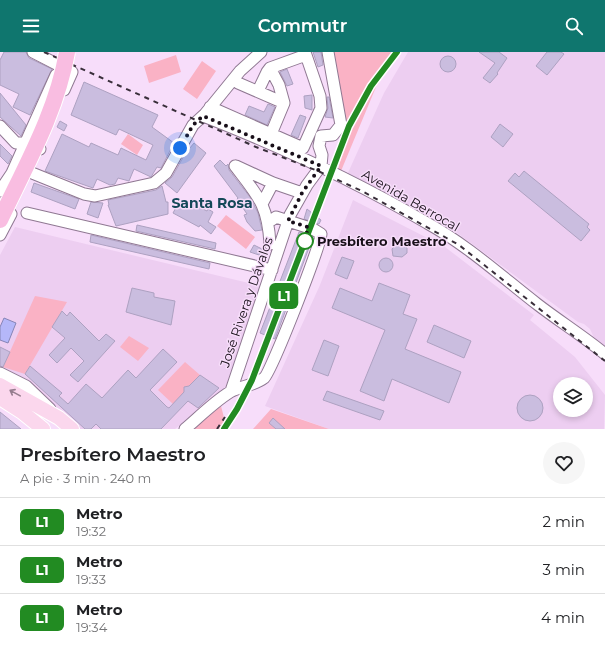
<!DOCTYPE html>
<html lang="es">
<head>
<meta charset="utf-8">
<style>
	body { margin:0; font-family:Montserrat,sans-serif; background:#f6f6f6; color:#202124; height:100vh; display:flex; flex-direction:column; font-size:15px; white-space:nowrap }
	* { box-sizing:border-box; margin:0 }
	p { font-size:13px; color:#757577 }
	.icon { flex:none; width:22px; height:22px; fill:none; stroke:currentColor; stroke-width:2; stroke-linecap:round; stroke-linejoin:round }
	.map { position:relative; height:377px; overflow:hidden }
	.drawer { display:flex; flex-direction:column; background:#fff; flex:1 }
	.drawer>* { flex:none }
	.badge { padding:0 8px; border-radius:6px; font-size:14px; line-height:26px }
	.fabs { position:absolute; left:553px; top:325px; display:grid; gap:8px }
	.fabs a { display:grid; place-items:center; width:40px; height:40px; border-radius:50%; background:#fff; box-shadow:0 2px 6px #0003; font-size:20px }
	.you { position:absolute; width:20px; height:20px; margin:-10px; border:3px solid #fff; border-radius:50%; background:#1a73e8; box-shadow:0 0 0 6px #1a73e833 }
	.map>.badge { position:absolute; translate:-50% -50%; box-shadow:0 0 0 2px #fff }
	.round { display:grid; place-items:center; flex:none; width:42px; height:42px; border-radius:21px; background:#f6f6f6 }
	.head { display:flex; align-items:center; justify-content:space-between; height:68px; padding:0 20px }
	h1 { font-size:19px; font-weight:600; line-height:30px }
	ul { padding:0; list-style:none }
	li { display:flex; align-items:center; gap:12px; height:48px; padding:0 20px; border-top:1px solid #e0e0e0 }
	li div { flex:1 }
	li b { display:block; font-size:15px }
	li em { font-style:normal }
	li .badge { min-width:44px; font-weight:700; text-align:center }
	header { display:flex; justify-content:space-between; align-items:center; height:52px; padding:0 20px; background:#0f766e; color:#fff; font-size:18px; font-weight:600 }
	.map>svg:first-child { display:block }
	.built { fill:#edcef1; fill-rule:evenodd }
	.green { fill:#fab2c5 }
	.water { fill:#b5b7f9; stroke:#8685b6 }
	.building { fill:#cabddf; stroke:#ada1c1 }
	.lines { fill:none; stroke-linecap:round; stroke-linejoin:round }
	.minor-casing { stroke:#8f7892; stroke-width:13 }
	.major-casing { stroke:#fff; stroke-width:16 }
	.minor { stroke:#fff; stroke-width:11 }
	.major { stroke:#fbd7ed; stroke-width:14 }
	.rail { stroke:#392e3a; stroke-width:2; stroke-dasharray:5 5; stroke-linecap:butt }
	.highway-bridge-casing { stroke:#fff; stroke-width:18; stroke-linecap:butt }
	.highway-bridge { stroke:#f9bde1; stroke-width:16 }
	.oneway { stroke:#957d8e }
	.line-casing { stroke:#fff; stroke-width:9 }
	.line { stroke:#228b22; stroke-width:6 }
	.walk { stroke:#180f19; stroke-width:4; stroke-dasharray:0 7.2 }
	.stop-dot { fill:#fff; stroke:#228b22; stroke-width:2 }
	.labels { text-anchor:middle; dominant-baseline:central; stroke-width:3; stroke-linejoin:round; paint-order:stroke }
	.street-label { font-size:13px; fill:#180f19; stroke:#f7ddfa }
	.stop-label { font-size:13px; font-weight:bold; fill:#180f19; stroke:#f7ddfa; text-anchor:start }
	.neighbourhood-label { font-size:14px; font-weight:bold; fill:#144858; stroke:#f7ddfa }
</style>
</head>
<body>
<header><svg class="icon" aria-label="menu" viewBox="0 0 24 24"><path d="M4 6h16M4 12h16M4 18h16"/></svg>Commutr<svg class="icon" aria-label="search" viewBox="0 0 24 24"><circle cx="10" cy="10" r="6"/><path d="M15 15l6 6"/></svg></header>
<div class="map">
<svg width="605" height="377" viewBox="0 0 605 377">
	<rect width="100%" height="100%" fill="#f7ddfa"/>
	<path class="built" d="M408 0H605V296L595 288 590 277 584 272 578 270 441 169 347 123 384 41Z
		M353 148 445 195 534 263 530 268 575 305 605 343 604 377H329L265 354 320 233ZM560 332H586V358H560Z
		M15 175 265 235 226 336 175 377H80L27 331 0 316V203Z"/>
	<path class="green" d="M332 0H400L376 35 341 119 338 118 346 84Z
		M176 3 181 20 149 31 144 14Z
		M202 9 216 19 197 47 183 37Z
		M128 82 143 93 137 103 121 92Z
		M226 163 255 185 246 197 217 174Z
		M35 244 67 250 25 322 3 315Z
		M129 284 149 296 138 309 120 295Z
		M185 310 200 323 173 352 158 338Z
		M221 354 227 377H192Z
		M271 357 329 377H253Z"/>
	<path class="water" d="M4 266 16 271 8 291 0 288V275Z"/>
	<path class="building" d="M4 0H26L29 6 52 17 30 63 13 55 19 42 0 33V8Z
		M313 0H321L323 13 318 15Z
		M479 0H499L507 6 497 21 498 22 490 31 483 26 495 11Z
		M547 0H561L564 2 547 23 536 14Z
		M440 12a8 8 0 1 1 16 0a8 8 0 1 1-16 0Z
		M287 17 293 32 287 34 280 20Z
		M84 30 158 63 152 75 174 91 161 116 157 115 151 125 134 117 129 129 118 126 115 132 110 133 97 127 93 136 45 119 62 82 89 95 91 91 118 103 121 96 146 108 153 93 119 77 116 83 71 63Z
		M0 41 26 73 21 84 0 65Z
		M312 43V58L305 56 304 44Z
		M327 45H329L333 66 325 65 328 56Z
		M268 52 275 55 267 73 245 63 249 54 264 60Z
		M300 63 306 65 298 86 291 83Z
		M60 69 67 73 64 79 57 75Z
		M500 72 513 82 503 95 491 85Z
		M194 91 206 101 177 141 165 131 172 125 185 102Z
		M0 92 12 104 8 112 0 104Z
		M220 108 226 114 228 112 229 118 250 145 258 161 262 178 255 179 247 170 244 163 247 162 237 147 238 146 214 114Z
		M524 119 589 172 587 175 590 178 581 189 508 129 515 121 519 125Z
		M34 131 79 147 75 157 31 140Z
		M162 134 166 150H168V162L116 174 108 153H109L108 148 156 138Z
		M91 150 103 151 98 166 87 162Z
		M179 150H188L207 159 208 157 213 160 208 170 216 175 211 182 200 173 199 175 173 161Z
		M307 157 321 168 319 172 304 167Z
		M137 173 216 191 215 197 136 179Z
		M299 180 313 185 275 287 260 281Z
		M91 183 210 211 209 217 90 190Z
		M397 191H402L407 196V201L402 205 393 204 392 197Z
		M254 193 262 197 259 203 250 200Z
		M342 205 354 209 347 227 335 222Z
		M379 213a7 7 0 1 1 14 0a7 7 0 1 1-14 0Z
		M379 231 410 243 403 262 417 267 405 297 461 320 449 351 392 327 384 349 360 339 385 278 332 256 340 236 372 249Z
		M132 236 154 241V245L175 249 171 273 126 260Z
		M62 259 67 264 70 260 99 289 106 282 115 289 78 330 70 323 84 309 71 296 57 311 49 303 65 286 52 275Z
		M434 273 471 289 464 306 427 290Z
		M324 288 339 294 328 324 312 318Z
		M0 295 10 300 3 315 0 314Z
		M163 297 177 310 150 338 167 355 169 356 184 340V335L189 334 200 323 219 336 198 356 188 349 161 377H101L96 372 91 377H85L25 322 30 314 62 341 59 344 68 352 86 332 102 346 128 318 136 326Z
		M327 339 384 359 380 368 323 348Z
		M517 356a13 13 0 1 1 26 0a13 13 0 1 1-26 0Z
		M0 360 21 377H0Z
		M273 366 285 377H276L269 371Z"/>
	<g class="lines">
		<defs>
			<path id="minor" d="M33 0 72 20 64 38
				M270 16 279 33 284 51 271 82
				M238 31 284 51
				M210 55 303 96 321 56 320 44 306 3 270 16 267 20 258 39
				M203 64C280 94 355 129 427 171 467 193 501 224 537 252 559 269 583 284 605 302
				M0 74 16 91H32L40 97
				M235 114C258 144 268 153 270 192
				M236 114 273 131 302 141
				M32 121 84 142 95 144 154 131 166 121 193 73 205 62 240 19 261 0
				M0 139 12 121 56 23
				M262 152 273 131
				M27 161 272 218
				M0 183 11 162
				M0 321 26 334 50 357
				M231 339 290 163 307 133 321 114 322 103 319 94 321 84 333 83 341 73 328 0
				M185 377C199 365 214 350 230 340 240 334 254 334 264 326 271 321 322 190 321 182L313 177 276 165 269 170"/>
			<path id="major" d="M0 333 59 366 72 377
				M0 346 22 360 43 377"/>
		</defs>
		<use href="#minor" class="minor-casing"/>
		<use href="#major" class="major-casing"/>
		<use href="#minor" class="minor"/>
		<use href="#major" class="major"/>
		<path class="rail" d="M44 0 256 95 318 119 362 139 459 193 605 309
			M217 377 225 365
			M224 377 237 357 252 328 349 74 371 34 397 0"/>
		<defs>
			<path id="highway-bridge" d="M0 168C25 115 57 59 67 0"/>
		</defs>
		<use href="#highway-bridge" class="highway-bridge-casing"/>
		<use href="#highway-bridge" class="highway-bridge"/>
	</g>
	<defs><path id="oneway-shaft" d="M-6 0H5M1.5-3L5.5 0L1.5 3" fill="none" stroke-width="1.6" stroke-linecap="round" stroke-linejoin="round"/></defs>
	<use class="oneway" href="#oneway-shaft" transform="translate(15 341) rotate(-151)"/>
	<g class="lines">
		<defs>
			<path id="line" d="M224 377 237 357 252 328 349 74 371 34 397 0"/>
		</defs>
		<use href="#line" class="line-casing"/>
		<use href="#line" class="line"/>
		<path class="walk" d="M180 96 193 73 203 64 321 114 302 141 288 169 308 175 305 189"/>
	</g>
	<circle class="stop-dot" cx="305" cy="189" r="8"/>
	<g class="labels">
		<g class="street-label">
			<text transform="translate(411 148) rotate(30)">Avenida Berrocal</text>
			<text transform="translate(246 250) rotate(-71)">José Rivera y Dávalos</text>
		</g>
		<g class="stop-label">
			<text x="317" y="189">Presbítero Maestro</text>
		</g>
		<g class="neighbourhood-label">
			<text x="212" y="151">Santa Rosa</text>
		</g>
	</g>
</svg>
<div class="fabs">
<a><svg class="icon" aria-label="layers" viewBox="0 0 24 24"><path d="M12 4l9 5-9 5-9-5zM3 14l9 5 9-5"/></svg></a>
</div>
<div class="you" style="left:180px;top:96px"></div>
<b class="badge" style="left:284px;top:244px;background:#228b22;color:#fff">L1</b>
</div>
<section class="drawer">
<div class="head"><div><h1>Presbítero Maestro</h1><p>A pie · 3 min · 240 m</p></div><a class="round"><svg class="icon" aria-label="heart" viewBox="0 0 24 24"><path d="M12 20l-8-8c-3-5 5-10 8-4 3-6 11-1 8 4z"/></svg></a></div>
<ul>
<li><span class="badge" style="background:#228b22;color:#fff">L1</span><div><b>Metro</b><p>19:32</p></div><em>2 min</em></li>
<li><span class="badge" style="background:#228b22;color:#fff">L1</span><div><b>Metro</b><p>19:33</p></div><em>3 min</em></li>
<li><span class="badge" style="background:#228b22;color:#fff">L1</span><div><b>Metro</b><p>19:34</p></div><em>4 min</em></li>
</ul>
</section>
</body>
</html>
